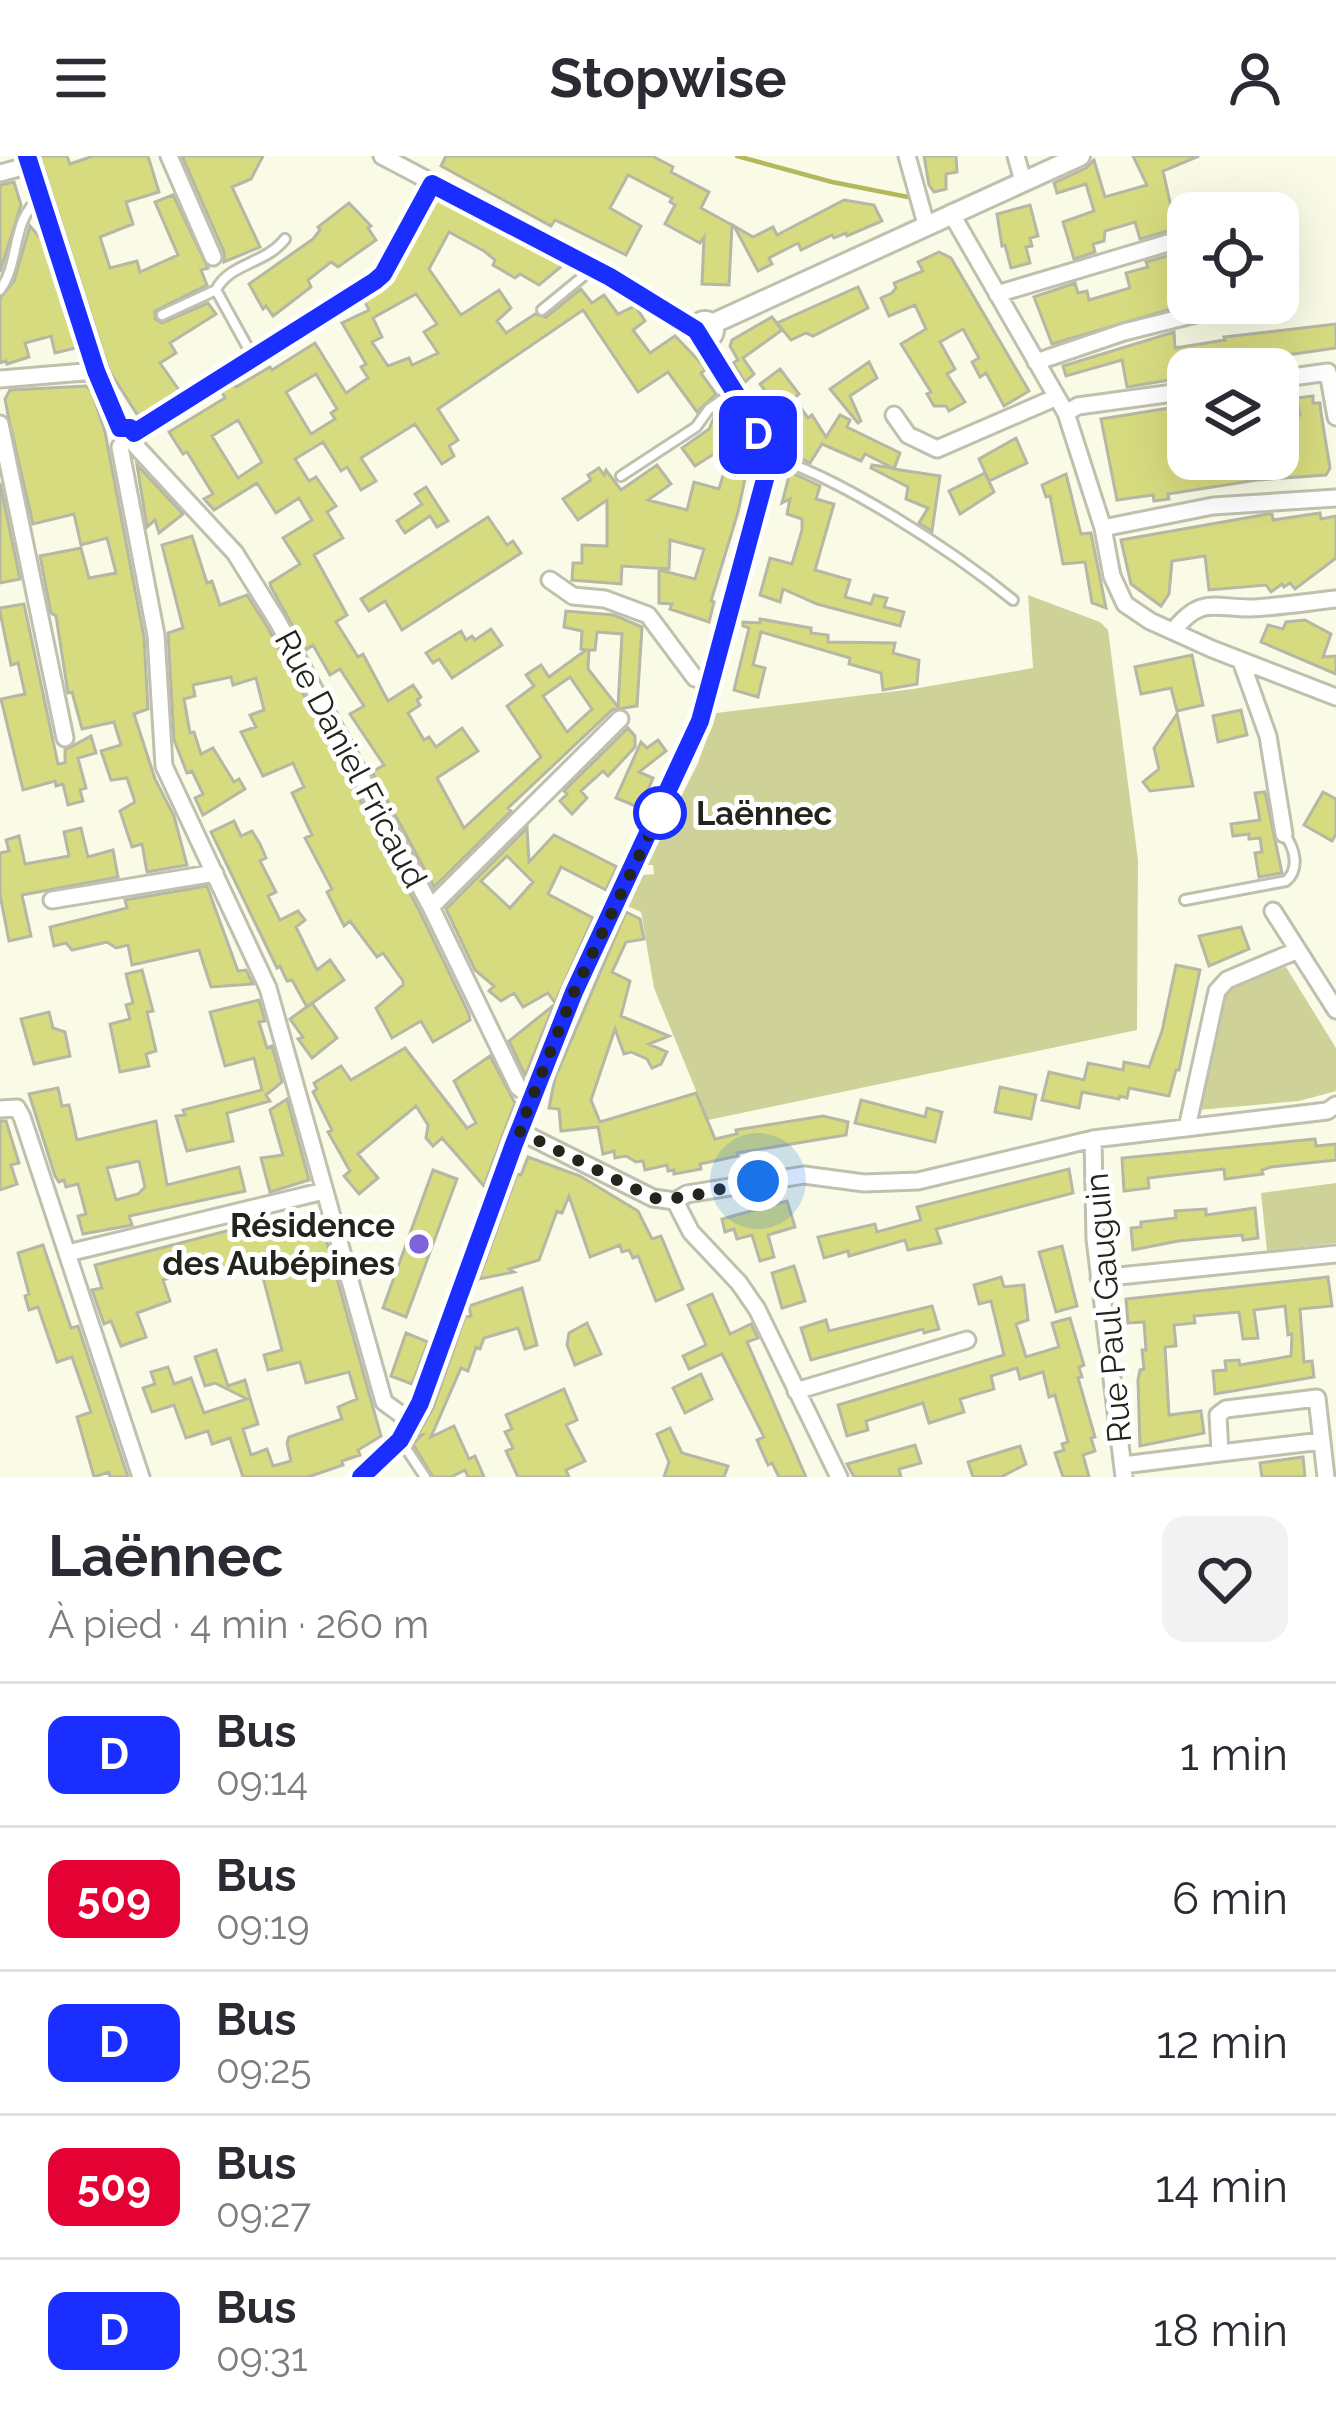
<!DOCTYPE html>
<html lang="fr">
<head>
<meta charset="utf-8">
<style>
	body { margin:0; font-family:Raleway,sans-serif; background:#f2f2f3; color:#2b2b33; height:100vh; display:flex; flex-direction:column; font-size:45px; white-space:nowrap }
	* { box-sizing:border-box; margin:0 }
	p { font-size:39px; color:#7c7c81 }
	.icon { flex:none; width:66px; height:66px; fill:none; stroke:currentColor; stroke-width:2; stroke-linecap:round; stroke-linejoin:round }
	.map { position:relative; height:1321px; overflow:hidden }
	.panel { display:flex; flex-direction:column; background:#fff; flex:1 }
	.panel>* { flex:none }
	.badge { padding:0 24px; border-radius:18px; font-size:42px; line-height:78px }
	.buttons { position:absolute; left:1167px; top:36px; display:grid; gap:24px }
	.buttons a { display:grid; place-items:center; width:132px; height:132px; border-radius:24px; background:#fff; box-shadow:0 12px 48px #0002; font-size:60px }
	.you { position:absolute; width:60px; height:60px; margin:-30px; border:9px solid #fff; border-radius:50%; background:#1a73e8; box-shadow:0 0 0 18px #1a73e833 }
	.map>.badge { position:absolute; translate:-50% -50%; box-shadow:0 0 0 6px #fff }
	.round { display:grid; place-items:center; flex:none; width:126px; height:126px; border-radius:24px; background:#f2f2f3 }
	.summary { display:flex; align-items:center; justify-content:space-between; height:204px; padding:0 48px }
	h1 { font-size:57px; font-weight:700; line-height:90px }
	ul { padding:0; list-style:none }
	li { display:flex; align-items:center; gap:36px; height:144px; padding:0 48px; border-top:3px solid #e1e1e2 }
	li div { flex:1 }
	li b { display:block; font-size:45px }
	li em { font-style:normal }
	li .badge { min-width:132px; font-weight:700; text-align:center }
	header { display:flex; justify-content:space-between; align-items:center; height:156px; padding:0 48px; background:#fff; font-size:54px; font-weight:700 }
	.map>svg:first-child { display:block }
	.green { fill:#ced299 }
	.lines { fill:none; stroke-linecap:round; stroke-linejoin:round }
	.stream { stroke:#b4b85c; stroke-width:4.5 }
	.building { fill:#d7db7f; stroke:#b6b7a4; stroke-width:3; fill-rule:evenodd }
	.service-casing { stroke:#bfc0ad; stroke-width:14 }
	.minor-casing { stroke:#bfc0ad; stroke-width:21 }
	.tertiary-casing { stroke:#bfc0ad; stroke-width:24 }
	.service { stroke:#fff; stroke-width:8 }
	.minor { stroke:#fff; stroke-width:15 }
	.tertiary { stroke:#fff; stroke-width:18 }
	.line-casing { stroke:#fff; stroke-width:27 }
	.line { stroke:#192eff; stroke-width:18 }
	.walk { stroke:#23241c; stroke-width:12; stroke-dasharray:0 21.6 }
	.stop-dot { fill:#fff; stroke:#192eff; stroke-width:6 }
	.poi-dot { fill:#7f61dc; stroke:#fff; stroke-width:4.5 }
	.labels { text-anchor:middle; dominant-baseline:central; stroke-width:10; stroke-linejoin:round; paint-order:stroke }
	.street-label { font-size:33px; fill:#23241c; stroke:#fff }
	.stop-label { font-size:33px; font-weight:bold; fill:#23241c; stroke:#fff; text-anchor:start }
	.poi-label { font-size:33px; font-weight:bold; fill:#23241c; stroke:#fff; text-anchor:end }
</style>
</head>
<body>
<header><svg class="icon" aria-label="menu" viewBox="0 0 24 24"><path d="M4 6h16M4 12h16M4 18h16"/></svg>Stopwise<svg class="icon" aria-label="person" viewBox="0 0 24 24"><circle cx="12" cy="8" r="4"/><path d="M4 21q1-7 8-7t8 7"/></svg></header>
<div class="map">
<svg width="1336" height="1321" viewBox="0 0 1336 1321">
	<rect width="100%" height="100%" fill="#f9fbe6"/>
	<path class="green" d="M1028 439 1100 466 1108 474 1138 704 1137 874 708 964 654 832 641 756 627 750 643 719 654 718 653 709H647L698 607 716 557 913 533 1033 512Z
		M1286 811 1336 892V935L1299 945 1198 954 1220 840 1231 829Z
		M1336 1027V1087L1267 1095 1261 1037Z"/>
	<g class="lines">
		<path class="stream" d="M737 0 832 26 908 41"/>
	</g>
	<path class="building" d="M40 0H67L70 8 93 0H148L159 36 126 46 133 68 100 81 110 112 137 105 140 116 178 99 155 46 173 39 208 112 201 114 207 129 155 155V163L162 167 208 147 216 158 170 187 176 197 160 207 179 234 138 260 109 214Z
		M182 0H263L251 23 232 31 260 91 224 106V96Z
		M446 0H652L673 11 671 16 709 36 701 52 732 69 729 129 702 128 704 81 700 87 665 68 675 49 670 46 672 42 628 19 610 52 641 70 626 99 555 64 551 70 441 10Z
		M924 0H956L957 16 946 18V33L934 36 929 29Z
		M1133 0H1199L1163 15 1174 64 1188 62V69L1140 83 1135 66 1105 75 1104 85 1093 88 1095 96 1074 103 1063 66 1094 55 1086 28 1057 37 1054 27 1086 12 1094 4 1105 41 1147 29Z
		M14 26 21 49 0 116V29Z
		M437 43 563 109 539 129 520 118 515 122 493 109 495 104 484 95 449 76 429 113 461 159 499 134 511 152 497 165 506 177 535 158 546 161 581 133 592 147 604 139 618 158 635 150 645 165 633 174 650 197 675 180 703 209 705 214 701 217 716 238 697 256 668 216 638 236 583 154 438 253 458 284 449 290 454 300 442 308 415 268 361 302 376 325 361 334 347 311 341 315 323 286 295 303 309 325 316 321 336 350 327 356 343 382 314 399 347 459 336 466 358 501 363 498 388 545 413 529 421 541 417 544 420 549 408 557 424 584 429 581 436 591 462 572 478 595 437 622 464 672 541 601 507 550 534 530 526 519 541 509 549 521 586 494 581 493 582 475 564 471 566 455 614 459 642 471 637 550 612 554 508 652 511 655 434 731 372 616 384 609 350 558 364 550 340 513 330 519 313 489 306 494 271 431 270 427 300 408 283 382 312 364 299 342 276 357 257 327 214 354 204 343 213 338 187 296 183 298 169 276 225 242 222 236 234 228 236 231 270 211 272 214 315 187 346 237 368 222 361 211 366 208 342 167 369 154 365 146 392 125ZM416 138 437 168 424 176 438 197 412 209 409 202 388 210 372 186 382 181 373 162ZM316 218 337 253 331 257 335 263 311 278 286 236ZM238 264 262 306 238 322 212 280ZM597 476 622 478 618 551 588 513 589 494H595ZM570 521 592 553 567 576 543 540Z
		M844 44 874 49 882 65 847 80 846 77 834 82 832 79 801 94 798 87 769 102 772 108 758 115 734 70 753 81 773 71 777 79Z
		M349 47 371 70 368 72 376 84 338 111 331 106 308 124 311 131 273 160 266 150 263 153 249 128 313 83 320 74 318 71Z
		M1030 49 1038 80 1030 82 1032 90 1026 91 1030 107 1011 112 1005 89 1002 90 997 58Z
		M30 70 41 83 76 192 55 197 51 180 25 187 29 201 7 208 6 205 0 207V142L14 125Z
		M1188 94V148L1052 188 1034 141 1075 127 1078 137 1087 135 1089 144 1130 132 1126 117 1148 111 1146 106Z
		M939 96 951 102 1029 235 1004 250 986 217 980 221 972 206 979 202 963 173 940 186 955 213 947 218 965 246 949 255 946 250H934L927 238 931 236 901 188 926 173 915 149 889 160 881 142 892 137 896 132 894 127 923 115 918 106Z
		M858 131 868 152 813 180 806 177 791 184 777 167Z
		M772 161 782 174 743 202 754 218 745 226 733 207 738 204 730 190 732 184Z
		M1336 168V192L1188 213V221L1127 231 1122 204 1066 220 1063 210 1174 176 1175 192 1225 184 1224 181Z
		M869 206 877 222 850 240 861 265 858 267 830 233Z
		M780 213 799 238 794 242 808 262 812 259 826 281 840 259 850 264 847 271 900 297 894 313 940 320 932 375 919 367 928 352 906 343 908 331 871 312 872 309 893 312 865 298 861 305 822 288 810 307 791 297 795 290 788 266 760 228Z
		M86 230 92 236 105 276 144 481 148 553 134 558 155 623 174 660 187 709 147 716 142 688 132 691 120 655 135 646 127 622 111 624 101 595 121 589 114 566 82 573 72 536 68 537 56 460 51 457 40 400 81 392 89 422 116 417 107 382 81 389 74 358 33 368 8 259 5 243 10 234Z
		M1313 240V247H1320L1321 257 1330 312 1326 319 1257 324 1168 338 1169 343 1154 345 1153 339 1117 344 1101 263 1188 249V269L1183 270 1189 313 1219 308 1228 303H1278V263L1300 259 1297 242Z
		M727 250 742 280 695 310 682 292 709 273 715 259Z
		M1016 282 1027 307 989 325 979 303Z
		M732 290 746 294 749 303 738 356 711 445 714 446 709 466 670 453 672 448 659 447V414L695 423 704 393 670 384 669 413 622 410 621 428 572 424 573 407H582V389L607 390V344L578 364 563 343 591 324 588 319 599 312 604 319 606 314 621 334 657 309 671 328 648 344 687 354 694 326 719 333Z
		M137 309 183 358 159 377 155 364 147 371Z
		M790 316 820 330 816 343 834 348 815 414 850 424 845 441 871 448 874 439 887 442 884 451 904 456 900 470 817 448 783 433 780 446 760 439 770 402 792 408 802 374V363L787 358 790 343 782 347Z
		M985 317 994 336 960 358 949 335Z
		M1066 318 1081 378 1091 377 1106 452 1092 447 1085 406 1063 408 1050 340 1046 341 1042 329Z
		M0 327 20 423 0 427Z
		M426 331 448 365 437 371 430 360 405 377 397 365 422 348 415 338Z
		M1320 357 1321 363 1336 360V402L1295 433 1290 427 1284 431 1282 428 1271 436 1266 429 1209 434 1205 400 1172 405 1169 438 1161 450 1131 428 1121 384 1268 358H1272L1273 364Z
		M488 361 507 389 513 385 521 397 402 474 385 445 369 455 361 443Z
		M192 380 207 427 212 425 220 449 247 439 268 472 420 756 469 858 470 864 433 886 421 865 392 882 376 852 403 829V825L383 797 377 801 350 765 344 770 327 736 332 733 305 682 312 679 292 637 304 631 293 607 263 620 241 576 256 571 250 559 264 554 256 522 233 529 231 521 193 529 195 540 184 543 190 577 194 576 201 598 213 592 234 626 239 623 245 633 203 659 195 642 203 638 192 615 187 617 174 584 168 477 183 472 162 389Z
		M24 448 58 608 65 607V594L91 580 96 597 78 602 86 632 80 634 83 645 68 649 63 628 56 630 55 625 23 634 1 543 25 538 18 507 11 509 0 456V452Z
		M760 463 811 472V477L828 479V486L895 487 893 497 919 504 917 528 883 534 881 517 849 508 850 502 761 476 753 509 765 512 758 541 734 534 749 472 743 470V466L760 467Z
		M1305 464 1331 478 1323 501 1336 500V518L1261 486 1268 469 1283 473 1286 466Z
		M491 473 502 489 452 522 439 503 433 507 426 497 461 475 466 484 472 480 475 484Z
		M1192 499 1203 549 1177 555 1171 532 1141 538 1135 511Z
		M1241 554 1247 579 1218 586 1213 560Z
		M1177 558 1193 630 1150 635 1143 626 1159 613 1154 592Z
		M628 572 635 580V591L608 620 603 615 581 635 587 642 572 658 560 645 567 638 564 635Z
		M658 584 666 595 639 616 653 622 640 652 616 642 641 586 647 592Z
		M1265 636 1282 717 1259 721 1255 697 1262 696 1260 682 1249 683V678L1233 680 1231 668 1260 664 1255 637Z
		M1323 636 1336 643V678L1332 685 1304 669Z
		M234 665 241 680 252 675 260 688 266 702 260 705 276 736 268 740 280 764 298 755 305 764 296 771 317 814 330 804 344 824 307 851 292 824 287 825 280 810 277 812 211 676Z
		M81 672 88 701 113 694 118 721 22 739 31 780 9 785 0 739V697L9 695 6 684 19 680 25 708 69 700 64 676Z
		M527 672 529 706 554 679 617 711 606 734 561 711 548 738 593 762 555 847 548 837 523 851 514 837 501 845 489 835 494 830 475 814 446 753ZM507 700 533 726 510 752 481 725Z
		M207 730 238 815 246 814 253 828 211 831 199 794 132 809 128 789 116 792 107 786 72 794 66 787 54 790 50 771 127 752 125 744Z
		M626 756 640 763 644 783 626 786 612 816 630 825 621 860 669 880 649 888 667 896 661 908 652 912 647 903 631 896 624 898 615 873 591 944 600 966 696 937 715 983 737 978 736 974 823 960 848 966 846 979 737 997 738 1000 700 1008 701 1013 674 1018V1014L668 1015 667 1009 645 1014 643 1005 636 1006 626 1000 615 1002 614 995 603 998 598 971 561 975 559 953 549 952 555 922Z
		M1241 771 1249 793 1209 810 1199 780Z
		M1176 809 1200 814 1179 914H1176L1169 940 1129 932 1127 942 1120 940 1119 943 1082 936 1079 952 1042 944 1049 916 1084 924 1088 907 1123 914 1124 906 1149 911 1162 875Z
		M142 814 153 855 147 856 156 895 146 898 149 910 120 916 110 868 130 863 126 849 133 847 126 818Z
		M259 844 265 865 259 866 267 892 272 890 282 926 266 939 270 945 227 957 233 985 187 995 176 960 185 959 183 954 262 934 254 902 225 910 210 856Z
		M312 847 337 882 312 902 298 883 303 881 290 863Z
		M554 849 526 918 525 919 509 885Z
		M49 856 53 872 65 876 70 900 34 908 21 863Z
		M405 892 467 972 476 967 454 925 490 900 515 947 484 1030 442 982 433 990 426 982 428 969 416 950 358 998 378 1022 359 1038 344 1020 350 1015 328 976 332 974 313 936 317 933 314 927 341 910 351 924Z
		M1000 931 1036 939 1031 963 995 956Z
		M58 932 62 950 69 949 77 984 156 965 167 1029 239 1011 245 1035 129 1060 132 1069 83 1078 78 1060 86 1058 78 1028 66 1031 64 1024 59 1026 55 1020 29 938ZM139 1005 145 1031 138 1038 116 1044 107 1012Z
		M287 943 309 1024 270 1036 261 1002 283 999 270 954Z
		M861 944 925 961 927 952 942 956 935 986 855 967Z
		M0 965H6L19 1007 11 1009 17 1028 0 1034Z
		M1315 983 1316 990 1336 988V1004L1271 1011 1262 1014 1263 1018 1225 1023 1224 1013 1148 1022 1149 1032 1124 1035 1122 1002Z
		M528 1001 580 1020 638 1055 652 1083 661 1080 683 1133 656 1145 638 1100 633 1102 629 1094 622 1096 620 1089 590 1101 569 1040 562 1057 557 1055 539 1104 509 1113 514 1116 479 1123 517 1018 521 1019Z
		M1069 1013 1073 1037 936 1073 941 1087 908 1094 905 1084 849 1100 848 1095 824 1102 818 1081 875 1068 877 1076 921 1064 917 1051Z
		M433 1014 457 1023 406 1161 383 1152Z
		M787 1045 795 1071 768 1079 774 1101 760 1105 752 1079 737 1083 734 1073 725 1076 722 1063Z
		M1255 1052 1258 1082 1243 1084 1242 1079 1178 1085 1133 1094 1131 1072 1141 1071V1066L1176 1062 1175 1055 1206 1053V1059Z
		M320 1062 381 1280 358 1294 360 1299 342 1305 343 1309 308 1321H243L230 1282 212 1288 208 1275 186 1282 174 1249 152 1256 143 1232 155 1228 151 1216 168 1211 174 1228 191 1222 204 1257 247 1243 215 1227 205 1230 195 1201 216 1194 228 1230 245 1224 250 1242 258 1268 243 1273 251 1299 267 1293 273 1310 291 1305 287 1287 289 1281 342 1263 338 1251 357 1243 349 1216 306 1227 300 1206 268 1214 264 1199 282 1194 259 1106 206 1119 203 1107 174 1115 175 1120 163 1124 170 1145 137 1157 146 1181 121 1190 111 1165 104 1168 92 1134 102 1132 95 1109 265 1065 269 1081Z
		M43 1089 68 1163 71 1172 78 1170 128 1321H110L109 1316 94 1321 77 1261 91 1256 72 1201 57 1206 38 1151 29 1154 25 1140 29 1138 18 1097Z
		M1062 1090 1077 1150 1056 1156 1039 1096Z
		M794 1110 805 1145 782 1152 772 1117Z
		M1001 1121 1004 1131 1024 1129 1028 1164 1016 1168 1026 1201 1059 1191 1052 1167 1070 1162 1084 1209 1079 1211 1082 1221 1078 1222 1095 1281 1091 1282 1095 1295 1083 1299 1089 1321H1063L1055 1297 1064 1294 1062 1288 1068 1286 1055 1239 1049 1241 1043 1216 1020 1223 1017 1212 991 1220 994 1233 960 1243 964 1256 929 1267 923 1247 866 1265 868 1274 847 1280 838 1249 1004 1199 991 1145 979 1148 974 1129Z
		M1328 1121 1332 1150 1300 1153 1304 1206 1312 1205 1314 1221 1215 1238 1213 1215 1226 1214 1225 1205 1239 1204 1240 1209 1291 1200 1292 1178 1288 1179 1285 1150 1254 1154 1258 1182 1243 1183 1239 1156 1194 1160 1195 1167 1174 1169 1176 1190 1165 1191 1169 1259 1201 1255 1204 1277 1140 1290 1138 1224 1140 1214 1144 1213 1142 1194H1146L1144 1166 1128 1167 1126 1143Z
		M522 1132 537 1189 525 1193 518 1172 484 1182 480 1193 476 1191 468 1215 461 1212 431 1281 454 1270 469 1303 475 1300 484 1321H468L465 1314 451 1321H433L413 1288 422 1279 417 1280 433 1252 465 1161 471 1160 469 1150Z
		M712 1138 730 1178 751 1168 758 1182 747 1186 806 1321H779L772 1307 768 1309 757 1284 764 1281 722 1198 689 1213 683 1200 706 1189 688 1149Z
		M932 1150 939 1173 924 1177 923 1173 811 1204 801 1172 826 1164 829 1175Z
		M587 1167 601 1198 575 1209 567 1189 569 1177Z
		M406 1177 428 1186 412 1228 391 1220Z
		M701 1218 712 1243 685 1257 673 1232Z
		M564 1233 577 1264 566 1269 585 1305 566 1314 569 1321H518L506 1295 513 1292 505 1276 512 1273 506 1259Z
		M670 1272 682 1297 728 1310 724 1321H664L669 1306 657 1278Z
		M915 1289 921 1307 899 1313 901 1321H854L847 1308Z
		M1020 1290 1026 1308 1001 1321H973L968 1306Z
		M1303 1301 1305 1321H1262L1260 1307Z"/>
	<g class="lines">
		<defs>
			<path id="service" d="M0 134C21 105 10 64 41 41
				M542 154 592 113
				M162 159 216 134
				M253 201 216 134C229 107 266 108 285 83
				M765 299C838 319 954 396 1013 444
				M621 320 696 271 709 253 733 236
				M1185 744 1286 725C1300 713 1295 693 1285 679
				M401 1285 425 1321"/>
			<path id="minor" d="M27 0 96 215 120 273
				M169 0 213 101
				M382 0 611 121 696 174
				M907 0 926 68
				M1016 0 1023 25
				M0 17 30 9
				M951 57 1066 257 1103 372 1112 420 1125 448 1150 465 1212 493 1336 541
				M997 138 1188 81
				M1036 206 1124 176 1208 155
				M0 223 96 215
				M1278 223 1328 216 1336 261
				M1066 257 1078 250 1188 235
				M894 259 908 279 937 293 1057 241
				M0 268 65 582
				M134 277 375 125 383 117 432 28
				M134 288 235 397 278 466 431 751 518 931 531 941
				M120 291 156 479 164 610 268 832 384 1246 410 1265
				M1103 372 1213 350 1336 342
				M550 424 573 440 605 443 648 459 695 522 712 527
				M1173 475C1201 440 1213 452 1250 452 1278 451 1308 446 1336 443
				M1241 505 1268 580 1284 678
				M52 744 215 717
				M431 751 620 563
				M1273 755 1336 854
				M0 953 17 952 22 961 141 1321
				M1187 972 1217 835 1227 824 1298 794
				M519 975 653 1042 675 1045
				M1093 983 1095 1083 1124 1321
				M675 1045 687 1038 804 1019 864 1027 918 1025 1093 983 1327 955 1336 949
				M675 1045 691 1076 739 1127 757 1153 839 1321
				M68 1097 324 1035
				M1099 1122 1336 1098
				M796 1235 967 1184
				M1322 1285 1220 1297 1218 1259 1226 1253 1317 1242 1326 1321
				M1123 1309 1220 1297"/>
			<path id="tertiary" d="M696 174a9 9 0 1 1 18 0a9 9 0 1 1-18 0Z
				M712 168 1080 0
				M361 1321 400 1284 420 1247 531 941 574 836 700 565 765 323C763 268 728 232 705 184"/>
		</defs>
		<use href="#service" class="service-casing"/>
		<use href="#minor" class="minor-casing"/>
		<use href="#tertiary" class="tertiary-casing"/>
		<use href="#service" class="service"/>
		<use href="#minor" class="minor"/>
		<use href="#tertiary" class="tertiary"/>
	</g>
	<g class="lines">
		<defs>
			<path id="line" d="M27 0 96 215 120 272H130L134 277 375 125 383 118 432 28 610 121 696 174 752 264 764 299 765 323 700 565 574 836 514 988 420 1247 400 1284 361 1321"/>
		</defs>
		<use href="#line" class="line-casing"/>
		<use href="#line" class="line"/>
		<path class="walk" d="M660 657 668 639 574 836 519 975 653 1042C683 1046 725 1030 758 1025"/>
	</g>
	<circle class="stop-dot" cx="660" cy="657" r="24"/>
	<circle class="poi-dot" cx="419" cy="1088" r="12"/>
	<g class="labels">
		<g class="street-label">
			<text transform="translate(351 603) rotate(62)">Rue Daniel Fricaud</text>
			<text transform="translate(1108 1152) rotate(-95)">Rue Paul Gauguin</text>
		</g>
		<g class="stop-label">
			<text x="696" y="657">Laënnec</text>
		</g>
		<g class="poi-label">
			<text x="395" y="1069">Résidence<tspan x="395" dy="38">des Aubépines</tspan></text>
		</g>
	</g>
</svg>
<div class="buttons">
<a><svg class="icon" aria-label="locate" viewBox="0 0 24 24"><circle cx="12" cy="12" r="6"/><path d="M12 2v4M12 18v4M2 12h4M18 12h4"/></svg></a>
<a><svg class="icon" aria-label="layers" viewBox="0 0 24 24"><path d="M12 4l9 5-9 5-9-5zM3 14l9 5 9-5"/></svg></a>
</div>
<div class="you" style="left:758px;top:1025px"></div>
<b class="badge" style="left:758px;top:279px;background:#192eff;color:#fff">D</b>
</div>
<section class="panel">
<div class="summary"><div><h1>Laënnec</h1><p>À pied · 4 min · 260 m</p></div><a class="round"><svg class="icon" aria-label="heart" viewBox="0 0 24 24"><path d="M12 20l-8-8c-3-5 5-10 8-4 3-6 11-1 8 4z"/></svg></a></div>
<ul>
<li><span class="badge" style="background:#192eff;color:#fff">D</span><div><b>Bus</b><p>09:14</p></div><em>1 min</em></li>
<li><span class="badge" style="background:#e40134;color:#fff">509</span><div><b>Bus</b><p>09:19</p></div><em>6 min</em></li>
<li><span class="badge" style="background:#192eff;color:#fff">D</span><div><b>Bus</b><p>09:25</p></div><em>12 min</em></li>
<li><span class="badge" style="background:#e40134;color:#fff">509</span><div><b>Bus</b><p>09:27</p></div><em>14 min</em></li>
<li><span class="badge" style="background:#192eff;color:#fff">D</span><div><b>Bus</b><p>09:31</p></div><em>18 min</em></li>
</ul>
</section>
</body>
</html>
